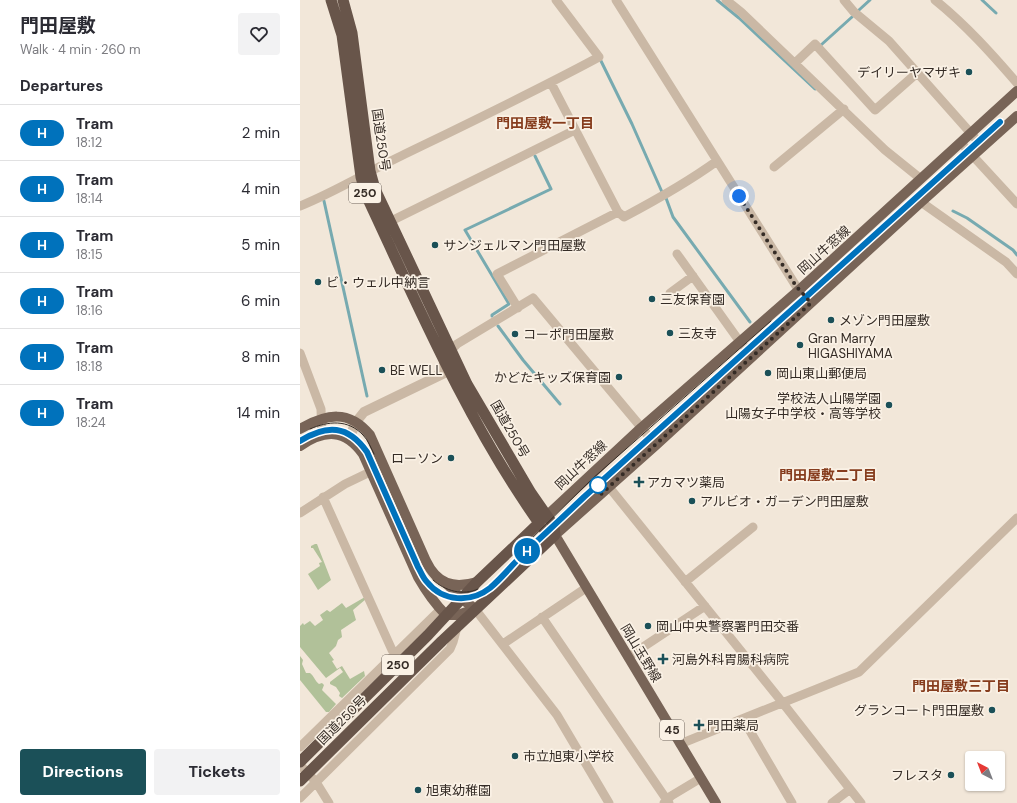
<!DOCTYPE html>
<html lang="en">
<head>
<meta charset="utf-8">
<style>
	body { margin:0; font-family:"DM Sans","Noto Sans JP",sans-serif; background:#f2f2f3; color:#2b2b33; height:100vh; display:flex; flex-direction:column; font-size:15px; white-space:nowrap }
	* { box-sizing:border-box; margin:0 }
	p { font-size:13px; color:#7c7c81 }
	.icon { flex:none; width:22px; height:22px; fill:none; stroke:currentColor; stroke-width:2; stroke-linecap:round; stroke-linejoin:round }
	.map { position:relative; flex:1; overflow:hidden }
	.panel { display:flex; flex-direction:column; background:#fff; width:300px }
	.panel>* { flex:none }
	.badge { padding:0 8px; border-radius:13px; font-size:14px; line-height:26px }
	.needle { width:26px; rotate:318deg }
	.controls { position:absolute; left:665px; top:751px; display:grid; gap:8px }
	.controls a { display:grid; place-items:center; width:40px; height:40px; border-radius:4px; background:#fff; box-shadow:0 1px 3px #0004; font-size:20px }
	.you { position:absolute; width:20px; height:20px; margin:-10px; border:3px solid #fff; border-radius:50%; background:#1a73e8; box-shadow:0 0 0 6px #1a73e833 }
	.map>.badge { position:absolute; translate:-50% -50%; box-shadow:0 0 0 2px #fff }
	h2 { padding:0 20px; font-size:15px; line-height:36px }
	.round { display:grid; place-items:center; flex:none; width:42px; height:42px; border-radius:4px; background:#f2f2f3 }
	.head { display:flex; align-items:center; justify-content:space-between; height:68px; padding:0 20px }
	h1 { font-size:19px; font-weight:700; line-height:30px }
	.button { display:flex; gap:8px; margin-top:auto; padding:8px 20px }
	.button a { flex:1; height:46px; border-radius:4px; background:#1b5058; color:#fff; font-size:16px; font-weight:700; line-height:46px; text-align:center }
	.button a+a { background:#f2f2f3; color:#2b2b33 }
	ul { padding:0; list-style:none }
	li { display:flex; align-items:center; gap:12px; height:56px; padding:0 20px; border-top:1px solid #e1e1e2 }
	li div { flex:1 }
	li b { display:block; font-size:15px }
	li em { font-style:normal }
	li .badge { min-width:44px; font-weight:700; text-align:center }
	main { display:flex; flex:1; min-height:0 }
	.map>svg:first-child { display:block }
	.green { fill:#b1c199 }
	.lines { fill:none; stroke-linecap:round; stroke-linejoin:round }
	.stream { stroke:#77aab0; stroke-width:3 }
	.minor { stroke:#cab8a5; stroke-width:9 }
	.tertiary { stroke:#cab8a5; stroke-width:10 }
	.primary { stroke:#786457; stroke-width:10 }
	.trunk { stroke:#68554a; stroke-width:11 }
	.tram { stroke:#352c26; stroke-width:1 }
	.line-casing { stroke:#fff; stroke-width:9 }
	.line { stroke:#0072bc; stroke-width:6 }
	.walk { stroke:#352c26; stroke-width:4; stroke-dasharray:0 7.2 }
	.poi-dot { fill:#1b5058; stroke:#faf1e5; stroke-width:1.5 }
	.stop-dot { fill:#fff; stroke:#0072bc; stroke-width:2 }
	.labels { text-anchor:middle; dominant-baseline:central; stroke-width:3.5; stroke-linejoin:round; paint-order:stroke }
	.shield { fill:#faf1e5; stroke:#70675f; stroke-width:1 }
	.shield-label { font-size:12px; font-weight:bold; fill:#352c26 }
	.poi-label { font-size:13px; fill:#352c26; stroke:#faf1e5; text-anchor:start }
	.street-label { font-size:13px; fill:#352c26; stroke:#faf1e5 }
	.neighbourhood-label { font-size:14px; font-weight:bold; fill:#863c1d; stroke:#faf1e5 }
</style>
</head>
<body>
<main>
<section class="panel">
<div class="head"><div><h1>門田屋敷</h1><p>Walk · 4 min · 260 m</p></div><a class="round"><svg class="icon" aria-label="heart" viewBox="0 0 24 24"><path d="M12 20l-8-8c-3-5 5-10 8-4 3-6 11-1 8 4z"/></svg></a></div>
<h2>Departures</h2>
<ul>
<li><span class="badge" style="background:#0072bc;color:#fff">H</span><div><b>Tram</b><p>18:12</p></div><em>2 min</em></li>
<li><span class="badge" style="background:#0072bc;color:#fff">H</span><div><b>Tram</b><p>18:14</p></div><em>4 min</em></li>
<li><span class="badge" style="background:#0072bc;color:#fff">H</span><div><b>Tram</b><p>18:15</p></div><em>5 min</em></li>
<li><span class="badge" style="background:#0072bc;color:#fff">H</span><div><b>Tram</b><p>18:16</p></div><em>6 min</em></li>
<li><span class="badge" style="background:#0072bc;color:#fff">H</span><div><b>Tram</b><p>18:18</p></div><em>8 min</em></li>
<li><span class="badge" style="background:#0072bc;color:#fff">H</span><div><b>Tram</b><p>18:24</p></div><em>14 min</em></li>
</ul>
<div class="button"><a>Directions</a><a>Tickets</a></div>
</section>
<div class="map">
<svg width="717" height="803" viewBox="0 0 717 803">
	<rect width="100%" height="100%" fill="#f2e7d9"/>
	<path class="green" d="M15 544H17L31 580 18 590 8 574 20 566 19 563 22 562 13 548H11V546Z
		M65 597 66 599 53 610 56 620 41 630 42 637 38 640 36 646 29 653 34 660 32 661 37 669 42 666 50 679 64 671 65 676 42 698 39 696 40 693 36 687 30 684V682L43 672 40 668 26 678 0 647V626L3 623 4 625 10 621 15 626 23 620 20 615 27 610 30 612 42 603 46 608Z
		M0 656 3 660 2 664 6 673H10C14 676 15 681 19 684L22 683 24 685 22 690 36 704 29 712H26L0 680Z"/>
	<g class="lines">
		<path class="stream" d="M417 0 439 18 515 89
			M682 0 696 13
			M559 10 570 0
			M521 45 552 17
			M301 61 332 124 362 192
			M366 198 373 217 450 322
			M24 201 67 396
			M653 211 667 218 713 250 717 255
			M192 316V315L209 304 165 230 251 189 235 156
			M198 326 223 360 260 404"/>
		<path class="minor" d="M316 0 496 286 511 303
			M426 0 441 12 585 150 621 179
			M544 0 554 12 589 41 683 147
			M635 0C666 25 691 53 717 83
			M495 63 515 44 575 110 617 73
			M251 83 318 212 324 217C356 200 388 182 417 161
			M661 143 717 204
			M474 167 544 109
			M621 202 706 262 717 274
			M0 206C35 192 67 172 101 156 167 124 234 92 299 57L256 0
			M85 224 275 130
			M377 254 440 342 453 356
			M370 293 393 276
			M218 308 197 274 318 212
			M0 353 21 409 22 435
			M137 376 151 350 157 344 233 298 356 445
			M309 487 482 702 561 803
			M23 497 92 650 95 653
			M0 513 45 484 70 472
			M385 582 453 527
			M175 609 257 715 309 803
			M242 617 369 803
			M203 644 286 588
			M328 657 405 606
			M443 719 492 803
			M380 744 559 672 717 518
			M0 747 141 609
			M0 765 16 782 29 803
			M0 798 150 649 153 642 157 627
			M364 803 371 796 401 778
			M532 803 549 790"/>
		<path class="tertiary" d="M49 439 56 422 64 412 157 367"/>
		<path class="primary" d="M0 429C26 414 49 409 70 435L126 561C137 584 153 589 177 582
			M0 446C25 429 45 429 63 454L118 577C126 591 135 604 146 615H158L175 609
			M255 535 356 445 621 202 717 116
			M146 583 161 598 175 609
			M416 803 255 535 246 533 239 523 341 428 499 290 717 91"/>
		<path class="trunk" d="M0 762 128 635 177 582 239 523C168 423 118 306 66 195L61 177 42 35 31 0
			M0 781 142 641 255 535 254 526 231 493 167 384 75 189 70 171 52 33 43 0"/>
		<path class="tram" d="M10 429C28 421 48 419 63 435 68 440 71 448 74 454
			M0 441C27 424 48 425 67 452L118 567C134 599 159 608 190 587L279 502 700 122
			M220 550 292 479 471 321
			M133 580C145 591 163 596 178 589"/>
	</g>
	<g class="lines">
		<defs>
			<path id="line" d="M0 441C27 424 48 425 67 452L118 567C121 572 123 578 127 582 143 602 171 603 190 588 202 578 213 564 224 553 244 535 264 516 284 497L700 122"/>
		</defs>
		<use href="#line" class="line-casing"/>
		<use href="#line" class="line"/>
		<path class="walk" d="M298 485 299 496 511 303 496 286 439 196"/>
	</g>
	<g class="poi-dot">
		<circle cx="669" cy="72" r="4"/>
		<circle cx="135" cy="245" r="4"/>
		<circle cx="18" cy="282" r="4"/>
		<circle cx="352" cy="299" r="4"/>
		<circle cx="531" cy="320" r="4"/>
		<circle cx="370" cy="333" r="4"/>
		<circle cx="215" cy="334" r="4"/>
		<circle cx="500" cy="345" r="4"/>
		<circle cx="82" cy="370" r="4"/>
		<circle cx="468" cy="373" r="4"/>
		<circle cx="319" cy="377" r="4"/>
		<circle cx="589" cy="405" r="4"/>
		<circle cx="151" cy="458" r="4"/>
		<path d="M337 476h4v4h4v4h-4v4h-4v-4h-4v-4h4z"/>
		<circle cx="392" cy="501" r="4"/>
		<circle cx="348" cy="626" r="4"/>
		<path d="M361 653h4v4h4v4h-4v4h-4v-4h-4v-4h4z"/>
		<circle cx="692" cy="710" r="4"/>
		<path d="M397 719h4v4h4v4h-4v4h-4v-4h-4v-4h4z"/>
		<circle cx="215" cy="756" r="4"/>
		<circle cx="651" cy="775" r="4"/>
		<circle cx="118" cy="790" r="4"/>
	</g>
	<circle class="stop-dot" cx="298" cy="485" r="8"/>
	<g class="labels">
		<g class="shield">
			<rect x="49" y="183" width="32" height="20" rx="3"/>
			<rect x="82" y="655" width="32" height="20" rx="3"/>
			<rect x="360" y="720" width="24" height="20" rx="3"/>
		</g>
		<g class="shield-label">
			<text x="65" y="193">250</text>
			<text x="98" y="665">250</text>
			<text x="372" y="730">45</text>
		</g>
		<g class="poi-label">
			<text x="661" y="72" text-anchor="end">デイリーヤマザキ</text>
			<text x="143" y="245">サンジェルマン門田屋敷</text>
			<text x="26" y="282">ビ・ウェル中納言</text>
			<text x="360" y="299">三友保育園</text>
			<text x="539" y="320">メゾン門田屋敷</text>
			<text x="378" y="333">三友寺</text>
			<text x="223" y="334">コーポ門田屋敷</text>
			<text x="508" y="338">Gran Marry<tspan x="508" dy="15">HIGASHIYAMA</tspan></text>
			<text x="90" y="370">BE WELL</text>
			<text x="476" y="373">岡山東山郵便局</text>
			<text x="311" y="377" text-anchor="end">かどたキッズ保育園</text>
			<text x="581" y="398" text-anchor="end">学校法人山陽学園<tspan x="581" dy="15">山陽女子中学校・高等学校</tspan></text>
			<text x="143" y="458" text-anchor="end">ローソン</text>
			<text x="347" y="482">アカマツ薬局</text>
			<text x="400" y="501">アルビオ・ガーデン門田屋敷</text>
			<text x="356" y="626">岡山中央警察署門田交番</text>
			<text x="372" y="659">河島外科胃腸科病院</text>
			<text x="684" y="710" text-anchor="end">グランコート門田屋敷</text>
			<text x="407" y="725">門田薬局</text>
			<text x="223" y="756">市立旭東小学校</text>
			<text x="643" y="775" text-anchor="end">フレスタ</text>
			<text x="126" y="790">旭東幼稚園</text>
		</g>
		<g class="street-label">
			<text transform="translate(81 140) rotate(82)">国道250号</text>
			<text transform="translate(524 250) rotate(-42)">岡山牛窓線</text>
			<text transform="translate(210 429) rotate(60)">国道250号</text>
			<text transform="translate(281 465) rotate(-43)">岡山牛窓線</text>
			<text transform="translate(341 653) rotate(59)">岡山玉野線</text>
			<text transform="translate(42 720) rotate(-45)">国道250号</text>
		</g>
		<g class="neighbourhood-label">
			<text x="245" y="123">門田屋敷一丁目</text>
			<text x="528" y="475">門田屋敷二丁目</text>
			<text x="661" y="686">門田屋敷三丁目</text>
		</g>
	</g>
</svg>
<div class="controls">
<a><svg class="needle" viewBox="-14 -14 28 28"><path d="M0-13l5 13h-10z" fill="#e53935"/><path d="M0 13l5-13h-10z" fill="#7c7c81"/></svg></a>
</div>
<div class="you" style="left:439px;top:196px"></div>
<b class="badge" style="left:227px;top:551px;background:#0072bc;color:#fff">H</b>
</div>
</main>
</body>
</html>
